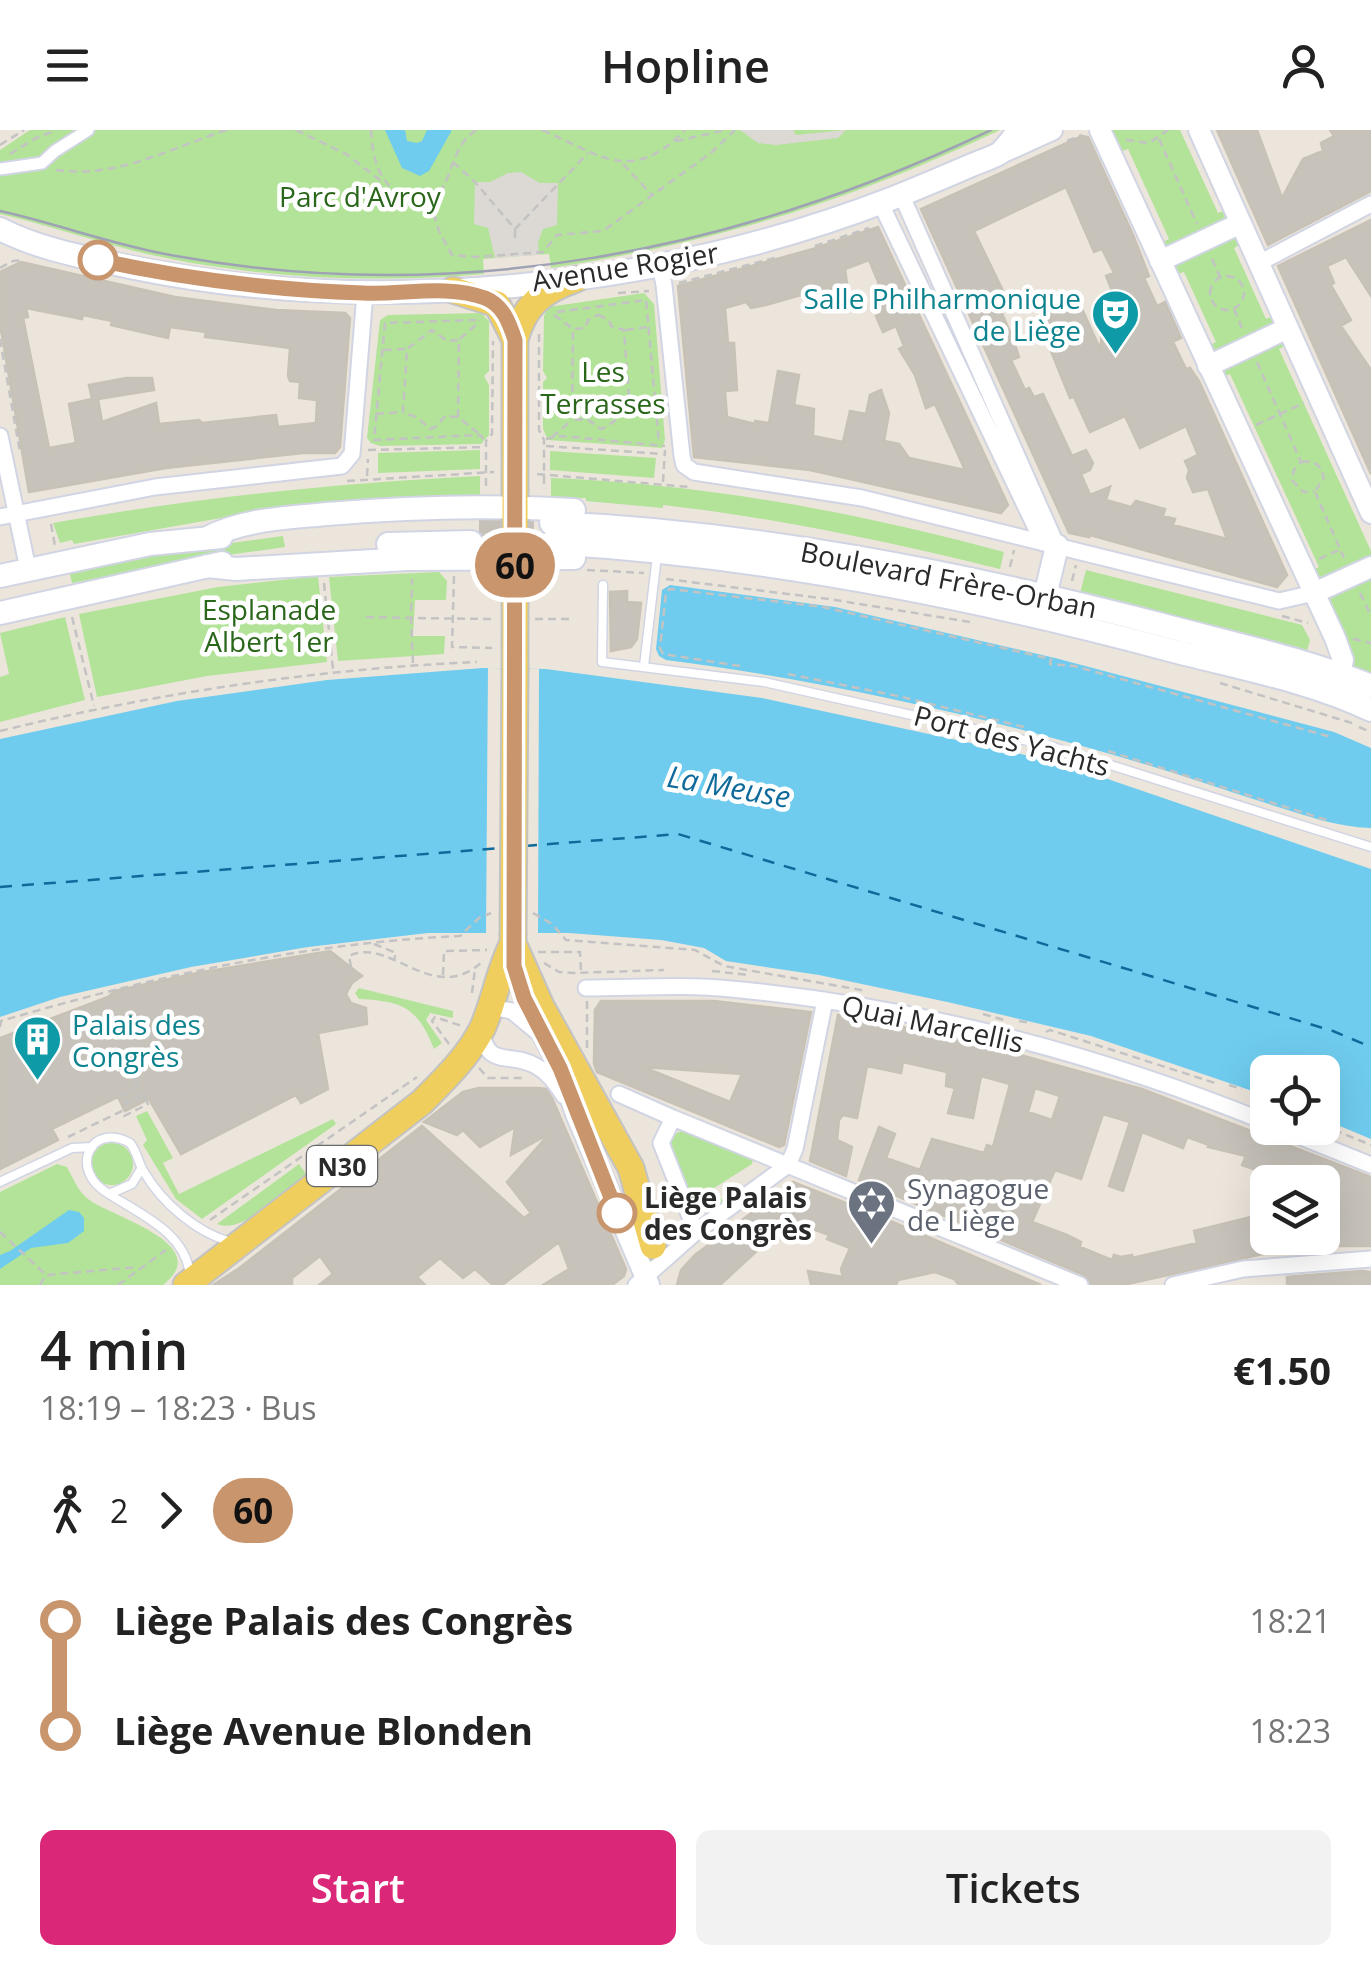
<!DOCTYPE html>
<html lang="en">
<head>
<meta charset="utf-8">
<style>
	body { margin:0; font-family:"Open Sans",sans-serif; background:#f2f2f2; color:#222; height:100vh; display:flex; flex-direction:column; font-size:38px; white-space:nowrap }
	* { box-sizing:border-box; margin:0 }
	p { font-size:32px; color:#767676 }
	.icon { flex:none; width:55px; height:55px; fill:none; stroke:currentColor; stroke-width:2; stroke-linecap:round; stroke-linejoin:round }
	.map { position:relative; height:1155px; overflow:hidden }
	.side { display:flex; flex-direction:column; background:#fff; flex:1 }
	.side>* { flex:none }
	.badge { padding:0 20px; border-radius:32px; font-size:35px; line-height:65px }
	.tools { position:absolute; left:1250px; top:925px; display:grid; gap:20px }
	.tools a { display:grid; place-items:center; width:90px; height:90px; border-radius:15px; background:#fff; box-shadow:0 10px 40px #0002; font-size:50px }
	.map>.badge { position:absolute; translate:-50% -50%; box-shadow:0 0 0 5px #fff }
	.legs { display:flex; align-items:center; gap:15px; height:110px; padding:0 40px; font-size:32px }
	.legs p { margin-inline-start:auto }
	.summary { display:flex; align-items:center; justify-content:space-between; height:170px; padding:0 40px }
	h1 { font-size:55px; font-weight:600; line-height:75px }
	.primary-button { display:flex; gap:20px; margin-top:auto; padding:20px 40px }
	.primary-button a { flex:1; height:115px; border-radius:15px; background:#db2777; color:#fff; font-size:40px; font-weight:600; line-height:115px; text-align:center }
	.primary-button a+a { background:#f2f2f2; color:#222 }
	ul { padding:0 40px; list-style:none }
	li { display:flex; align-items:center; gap:35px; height:110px; font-size:38px }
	li i { display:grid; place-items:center; width:15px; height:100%; margin:0 12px; background:currentColor }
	li i::after { content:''; width:25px; height:25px; margin:-12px; border:8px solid; border-radius:50%; background:#fff }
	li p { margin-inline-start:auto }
	li:first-child i { background:linear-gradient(#0000 50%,currentColor 0) }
	li:last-child i { background:linear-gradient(currentColor 50%,#0000 0) }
	header { display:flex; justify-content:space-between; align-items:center; height:130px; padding:0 40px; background:#fff; font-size:45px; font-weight:600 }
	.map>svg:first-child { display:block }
	.green { fill:#b2e399 }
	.plaza { fill:#dcd8d3 }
	.water { fill:#6fccee }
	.pier { fill:#ece5dc }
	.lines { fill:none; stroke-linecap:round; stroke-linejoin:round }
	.ferry { stroke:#0e6a9a; stroke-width:2.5; stroke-dasharray:12 10; stroke-linecap:butt }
	.building { fill:#c7c3bb; stroke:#c7c1b6; stroke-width:2.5; fill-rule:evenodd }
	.secondary-tunnel { stroke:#c5c0b8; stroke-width:22; stroke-dasharray:22 11; stroke-linecap:butt }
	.service-casing { stroke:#d1d5e3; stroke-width:11 }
	.pedestrian-casing { stroke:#d1d5e3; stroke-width:15 }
	.minor-casing { stroke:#d1d5e3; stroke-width:19 }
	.tertiary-casing { stroke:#d1d5e3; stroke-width:24 }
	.secondary-casing { stroke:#d1d5e3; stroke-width:26 }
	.primary-casing { stroke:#c3c3c3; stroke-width:29 }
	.path { stroke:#c3c3c3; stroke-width:2.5; stroke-dasharray:8 5; stroke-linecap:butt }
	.service { stroke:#fff; stroke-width:8 }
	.pedestrian { stroke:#fff; stroke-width:11 }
	.minor { stroke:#fff; stroke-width:15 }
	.tertiary { stroke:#fff; stroke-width:20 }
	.secondary { stroke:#fff; stroke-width:22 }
	.primary { stroke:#f0ce5d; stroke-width:25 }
	.tram { stroke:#9fa2b4; stroke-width:2.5 }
	.primary-bridge-casing { stroke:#c3c3c3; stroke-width:29; stroke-linecap:butt }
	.primary-bridge { stroke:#f0ce5d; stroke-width:25 }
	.line-1-casing { stroke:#fff; stroke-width:22 }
	.line-1 { stroke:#c9956d; stroke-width:15 }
	.stop-1-dot { fill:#fff; stroke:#c9956d; stroke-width:5 }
	.labels { text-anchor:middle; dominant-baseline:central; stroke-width:9; stroke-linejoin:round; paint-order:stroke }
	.shield { fill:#fff; stroke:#6a6a6a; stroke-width:2.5 }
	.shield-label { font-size:25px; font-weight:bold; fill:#2a2a2a }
	.park-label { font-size:28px; fill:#2a671a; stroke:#fff }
	.street-label { font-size:28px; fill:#2a2a2a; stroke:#fff }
	.culture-label { font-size:28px; fill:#0d838f; stroke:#fff; text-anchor:end }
	.worship-label { font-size:28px; fill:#5b616d; stroke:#fff; text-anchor:start }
	.stop-label { font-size:28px; font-weight:bold; fill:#2a2a2a; stroke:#fff; text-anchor:start }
	.water-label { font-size:30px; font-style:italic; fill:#0e6a9a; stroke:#fff }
</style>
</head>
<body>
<header><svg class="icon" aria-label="menu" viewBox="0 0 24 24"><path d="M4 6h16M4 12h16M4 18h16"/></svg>Hopline<svg class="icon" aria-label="person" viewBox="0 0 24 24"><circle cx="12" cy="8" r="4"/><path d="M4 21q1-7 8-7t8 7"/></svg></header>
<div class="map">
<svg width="1371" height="1155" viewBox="0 0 1371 1155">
	<rect width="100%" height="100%" fill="#ece5dc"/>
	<path class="green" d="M30 0H1000C848 72 717 112 551 138L549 124 483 129 484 144C380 153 273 149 171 129 113 118 57 97 0 84V20Z
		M1107 0H1180L1218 83 1228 79 1229 90 1165 119 1159 114 1169 109 1128 19 1117 23Z
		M1237 105 1243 113 1234 118 1266 189 1276 185V196L1214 223 1208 216 1216 212 1184 142 1175 145 1174 136Z
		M644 163 654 174 665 310 662 318 548 310 543 299V252L547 248 543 241 544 186 548 177Z
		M481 183 489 191V241L484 246 489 255V305L481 314 380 316 371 313 367 308 380 190 388 185Z
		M1282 210 1289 214 1279 219 1371 421V431L1321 452 1309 442 1319 437 1230 244 1220 248V239Z
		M480 320V339L378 343V323Z
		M550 321 656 328 654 348 550 340Z
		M480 346V368L238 385 74 414 72 410 60 413 53 393C193 368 338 353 480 346Z
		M551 348C705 354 856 382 1004 422L1000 439C889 412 778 388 663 375V378L586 371V368L551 369Z
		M283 406 285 417 200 429 72 453 69 440 172 421Z
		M1086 440 1302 495 1310 510 1307 521 1080 463Z
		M439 442 447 451 446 470H415L413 506H445L444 524 338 531 329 447Z
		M1371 444V549L1357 544 1327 475 1329 465Z
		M318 446 327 532 207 546 97 567 79 484 218 457Z
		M65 487 85 570 0 592V547L9 544 0 503Z
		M359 858 453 881V888L430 883 426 890 442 913 434 919C418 878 403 871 359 869L355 863Z
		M147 981 173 1028 163 1033 179 1064 333 989 336 994 202 1089 176 1069 143 1015 147 1010 136 986Z
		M683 1000 753 1029 752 1034 714 1058 723 1071 712 1080H698L695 1076 670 1018 673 1005Z
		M91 1034a21 21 0 1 1 42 0a21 21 0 1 1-42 0Z
		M57 1034 67 1037C73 1048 78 1061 88 1069 111 1087 216 1114 163 1155H0V1062Z
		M299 1034 306 1044C285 1061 243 1105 217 1094Z"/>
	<path class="plaza" d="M740 0H793L796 5 846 0 838 8 776 15 758 13Z
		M521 42 540 53H558L557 95 543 99 538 113 539 125 495 128 488 98 474 94 475 52H490L508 43Z"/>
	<path class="water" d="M385 0H405L407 11 417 13 422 11 427 0H452L429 41 420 46 402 38Z
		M670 455 835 477 1055 528 1334 602 1371 618V698C1337 697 1307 686 1275 676 1231 662 1188 647 1144 634 987 587 828 551 666 530L659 526 656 519 662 460Z
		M483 538 546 539 762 568 1058 632 1371 739V1009L1323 989 1322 942H1268L1267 966 1091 906 952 873 819 845 726 831 704 818 661 810 569 803H428L308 817 191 837 60 867 0 887V609L177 571 327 550Z
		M69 1080 79 1082 84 1088V1101L68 1113 31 1118 0 1139V1125L10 1121Z"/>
	<path class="pier" d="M488 538 539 539 538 806 486 805Z"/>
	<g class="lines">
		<path class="ferry" d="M525 716 678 704 1333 901 1371 917
			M0 757 502 718"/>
	</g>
	<path class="building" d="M1217 0H1257L1282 68 1303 29 1323 21 1321 13 1334 6 1330 0H1371V61L1268 115Z
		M1082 6 1088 7 1133 105 1149 146 1144 148 1157 176 1165 172 1181 208 1173 212 1186 239 1190 238 1199 251 1287 445 1277 457 1090 405 1089 407 1069 403 921 79ZM1066 57 1094 122 1102 119 1114 143 1106 146 1115 168 1106 175 1100 219 1074 161 1056 169 1060 177 1048 182 1051 189 1040 194 1070 268 1074 267 1090 302 1125 286 1140 318 1186 296 1198 325 1185 331 1189 340 1187 348 1193 362 1208 359 1227 409 1173 395 1175 389 1163 386 1165 379 1136 371 1131 377 1106 370 1110 357 1090 365 1081 344 1090 340 1093 333 1086 320 1072 326 1043 264 1034 267 1029 258 1025 260 1011 230 1019 227 1013 209 994 165 1003 161 974 101Z
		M1371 90V166L1346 127 1327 136 1334 153 1331 155 1351 190 1341 196 1371 240V344L1278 136Z
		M878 97 1008 375 1001 383 810 340 694 327 678 156 813 119ZM869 130 879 154 874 157 882 175 879 176 882 183 876 186 883 202 896 196 904 216 899 219 915 245 926 278 935 274 965 340 909 328 899 314 884 311 889 283 881 260 870 265 866 284 850 281 843 312 813 306 814 279 794 275 799 245 778 241 769 293 755 291V294L727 287 725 261 737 260 734 213H728L725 178 746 172 751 178 766 175 825 158 826 161 847 154 845 139Z
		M21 132 175 167 276 180 345 183 350 188 340 317 335 323H303L166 338 29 362 0 194V142ZM26 178 82 189 83 185 112 191 111 195 168 208 170 197 206 202 205 207 290 218 288 246 290 251 300 252 299 268 317 270 316 293 278 297 276 285 202 293 199 290 159 294 156 273 102 292 98 269 154 260 152 248H126L89 255 92 269 69 274 76 313 49 318 23 188 28 187Z
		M627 461V472L641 473 637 509 631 517 611 521 610 462Z
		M330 821 362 846 352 853 346 864 351 873 366 878 367 894 318 903 328 959 301 973 296 965 181 1024 149 969 125 981 118 967 52 999 58 1010 0 1039V908L108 867 115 861 197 843Z
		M601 871H714L811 882 784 1015 779 1017 597 942 594 933 595 880ZM643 937 742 944 730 972Z
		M838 885 952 906 1142 959 1368 1046 1371 1047V1116H1322L1272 1122 1123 1155H1091L1084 1145 859 1050 879 997 895 1004 886 1028 920 1040 932 1009 984 1023 987 1015 993 1017 1010 954 981 946 973 988 948 983 955 958 946 956 947 942 903 932 901 943 867 936 857 988 843 985 839 990 837 1010 852 1017 846 1046 810 1031ZM1035 958 1060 966 1052 990 1028 982ZM1103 984 1130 992 1109 1056 1123 1061 1142 1002 1183 1018 1187 1007 1209 1015 1208 1017 1246 1026 1242 1035 1273 1046 1275 1044 1298 1052H1322V1108H1268V1093L1253 1094 1251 1087 1194 1101 1197 1113 1132 1128V1125L1121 1127 1114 1125 1112 1130 1080 1117 1081 1112 1067 1105 1032 1092 1055 1040 1081 1049Z
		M479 958H539L546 959 552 968 626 1139 624 1146 612 1155H543L569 1139 559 1112 502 1155H493L475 1139 463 1148 440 1128 417 1147 425 1155H319L333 1144 320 1126 292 1148V1155H213L238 1139 422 996 524 1088 531 1083 507 1052 549 1004 511 1025 515 997 480 1017 463 1000 457 1005 424 992 463 962Z
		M793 1052 888 1090 1041 1155H959L954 1149 935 1142 898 1150 896 1155H811L808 1141 843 1147 841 1139 850 1118 827 1109 829 1105 800 1094 794 1110 790 1103 778 1111 774 1105 720 1155H677L681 1140 695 1125Z
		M1362 1141 1371 1142V1155H1287V1147Z"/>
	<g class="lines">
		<path class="secondary-tunnel" d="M479 392 551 393
			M479 412 550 413"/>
		<defs>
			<path id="service" d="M603 455 602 532 764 552 1050 616 1371 717
				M644 536 656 434
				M141 1039 132 1054 109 1064C67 1040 91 991 130 1013 138 1023 138 1033 144 1042 162 1073 197 1103 231 1112
				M0 1052 72 1018 92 1017
				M109 1064C141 1085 186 1103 190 1145"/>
			<path id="pedestrian" d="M0 39 42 33 55 21 88 0"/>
			<path id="minor" d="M901 64 1057 416
				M880 72 1043 413
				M1259 133 1371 74
				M660 135 664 155 682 326 684 335 694 342 862 368 1279 471 1314 463
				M0 306 28 439
				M0 387 155 357 342 336 352 324 365 163
				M586 858C634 858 684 854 731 859 915 876 1096 923 1268 993
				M490 877 512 881 536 901
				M482 900C486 940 512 921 536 936 549 943 556 954 564 966
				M619 964 673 988
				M1279 998 1371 1035
				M696 1102 661 1013 673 988 1080 1155
				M636 1155 696 1102 788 1035 795 1019 825 870
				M1173 1155 1243 1139 1371 1129"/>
			<path id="tertiary" d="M1100 0 1335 508 1343 530 1337 559
				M1199 0 1371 383
				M1001 23 1052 0
				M1160 131 1241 93
				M1208 236 1288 198
				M1314 463 1371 437
				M531 882 560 938 576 984 649 1155"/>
			<path id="secondary" d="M0 99C41 120 85 127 130 137 374 188 656 159 888 70 916 59 944 47 972 35 981 31 992 28 1000 23 1007 17 1013 7 1020 0
				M551 393C756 402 960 442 1159 494 1229 513 1303 528 1371 556
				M207 408C244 389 287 388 327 384 409 377 492 375 574 380
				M550 413C759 425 964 465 1166 519 1234 537 1308 550 1371 580
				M388 414 471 412
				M207 436 236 439 407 429 574 428
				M0 446 150 414 221 407
				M1045 466 1057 416
				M0 483 222 433"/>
			<path id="primary" d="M453 160 497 174 515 210
				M515 538V210C524 175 542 161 576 149
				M513 806V813L541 876 631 1038 653 1116
				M186 1155 422 972C444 950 469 926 483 897 495 869 499 840 513 813"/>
		</defs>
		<use href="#service" class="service-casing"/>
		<use href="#pedestrian" class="pedestrian-casing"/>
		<use href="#minor" class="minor-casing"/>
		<use href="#tertiary" class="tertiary-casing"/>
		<use href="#secondary" class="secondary-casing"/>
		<use href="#primary" class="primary-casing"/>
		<path class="path" d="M296 0 346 24 384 53
			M371 0C372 23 377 51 399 63 458 95 440 19 477 0
			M542 0C599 24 631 56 685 0
			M1159 9 1197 94
			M1126 10 1149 13 1168 0
			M676 11 726 0
			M1067 11 1082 5
			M0 15 24 0
			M10 24 36 8 57 0
			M453 32 475 52 515 99 588 23
			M623 34 652 65
			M56 40C117 49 170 18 227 0
			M430 71 439 101 452 125 476 127 543 122 557 105 603 101 712 22 735 0
			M515 100V113
			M815 116 869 98
			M1212 129 1220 147
			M0 138 13 131 24 130
			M1210 163a17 17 0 1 1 34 0a17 17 0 1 1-34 0Z
			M679 153 778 127
			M618 163 649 161
			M1234 179 1242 198
			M557 182 646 170 659 313
			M554 185 572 198
			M598 185 609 190 611 196 624 200 630 281C617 284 614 295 601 299L587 289 572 290 573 199 585 198 588 190Z
			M476 190 385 193 374 310 480 305 485 310
			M626 200 647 197
			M539 204V300L544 310V359
			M0 209 20 322
			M460 209 480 191
			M384 220 406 219
			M1257 232 1301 332 1294 340 1292 350 1303 362 1314 361
			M631 281 653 280
			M376 284 401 282
			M458 287 459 210 447 211 432 200 407 219 403 282 418 288 430 299 437 296 445 286 458 287 478 303
			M1256 295 1304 273
			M552 307 572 290
			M546 309 560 306 665 316
			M546 316 663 324
			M368 320 485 317
			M1302 332 1312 331 1321 338 1324 348 1316 360
			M537 344 689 357
			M367 346 368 329
			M347 351 494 342
			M663 352 665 320
			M486 356V311L492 304 493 211
			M1315 362 1344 428
			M51 394 55 416
			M1319 429 1339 420
			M1010 437 1014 420
			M587 440 644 443
			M454 446 452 517 492 518
			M666 449 829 469 970 492
			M1072 451 1076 435
			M324 453 333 539
			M1360 463 1371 486
			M1282 486 1308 493
			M72 487 94 576
			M366 487 411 488 412 449
			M535 489H569
			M1353 509 1371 513
			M413 533 411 488 493 489
			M740 536 663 524 660 518 666 462 670 459 823 477 1051 529 1050 534 1074 536 1331 607
			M788 544 898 566 1024 597
			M1220 553 1352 593
			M1359 597 1371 602
			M0 601C157 563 315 539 477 532
			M1108 621 1330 691
			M533 783 552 794 566 810 695 820 724 836 867 861
			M374 814 396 823 394 830
			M538 822H580L581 841
			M544 833 559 842 573 843 664 840
			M351 837 349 826C390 805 434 879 484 830
			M712 841 749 845
			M443 845 444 821 487 820
			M472 863 475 839
			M587 871V918
			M983 884 1004 890
			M156 887 158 901
			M1019 891 1032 893
			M0 897 1 891C151 847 304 813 460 806L479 788 491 783
			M1046 902 1050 900 1215 953 1217 956
			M160 910 171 899
			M449 914 432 891 435 887 462 896
			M479 938 488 948H522
			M1229 955 1242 959
			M1255 971 1268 973
			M1322 995 1371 1015
			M68 1007 122 981 124 986 148 974 143 964 126 973 122 964 139 956 124 925
			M210 1090 417 947
			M0 1102 45 1144
			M40 1155 46 1145 138 1137
			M118 1155 166 1120"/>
		<use href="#service" class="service"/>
		<use href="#pedestrian" class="pedestrian"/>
		<use href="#minor" class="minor"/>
		<use href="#tertiary" class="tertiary"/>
		<use href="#secondary" class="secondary"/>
		<use href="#primary" class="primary"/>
		<path class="tram" d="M0 81C59 94 116 116 176 126 457 177 735 122 991 0"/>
		<defs>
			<path id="primary-bridge" d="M513 806 515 538"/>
		</defs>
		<use href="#primary-bridge" class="primary-bridge-casing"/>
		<use href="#primary-bridge" class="primary-bridge"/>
	</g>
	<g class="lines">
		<defs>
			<path id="line-1" d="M98 130C185 149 274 160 363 163 403 165 446 154 485 168 503 175 509 192 515 210L514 836 524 868 560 938 617 1083"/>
		</defs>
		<use href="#line-1" class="line-1-casing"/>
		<use href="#line-1" class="line-1"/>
	</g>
	<defs>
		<symbol id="theatre-pin" viewBox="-11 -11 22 30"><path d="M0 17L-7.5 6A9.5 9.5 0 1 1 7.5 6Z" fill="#0f9aa8" stroke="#fff"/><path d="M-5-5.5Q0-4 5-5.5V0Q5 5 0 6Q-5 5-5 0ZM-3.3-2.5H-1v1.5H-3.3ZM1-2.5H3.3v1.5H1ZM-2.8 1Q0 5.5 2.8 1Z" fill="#fff"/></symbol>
		<symbol id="building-pin" viewBox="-11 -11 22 30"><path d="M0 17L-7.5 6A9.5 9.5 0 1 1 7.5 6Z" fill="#0f9aa8" stroke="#fff"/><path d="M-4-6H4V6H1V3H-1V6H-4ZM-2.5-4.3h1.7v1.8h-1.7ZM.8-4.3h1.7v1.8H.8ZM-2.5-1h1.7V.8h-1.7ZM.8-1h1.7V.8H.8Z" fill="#fff"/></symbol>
		<symbol id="synagogue-pin" viewBox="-11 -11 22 30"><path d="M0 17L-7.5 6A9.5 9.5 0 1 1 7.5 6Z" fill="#6b7280" stroke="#fff"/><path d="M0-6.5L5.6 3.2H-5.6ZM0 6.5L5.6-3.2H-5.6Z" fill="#fff"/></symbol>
	</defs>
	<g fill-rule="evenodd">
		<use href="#theatre-pin" x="1088" y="156" width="55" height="75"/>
		<use href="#building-pin" x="10" y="882" width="55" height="75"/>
		<use href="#synagogue-pin" x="844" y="1046" width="55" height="75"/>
	</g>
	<g class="stop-1-dot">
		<circle cx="98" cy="130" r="18"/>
		<circle cx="617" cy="1083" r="18"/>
	</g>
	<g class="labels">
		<rect class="shield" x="307" y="1016" width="70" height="40" rx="8"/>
		<g class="shield-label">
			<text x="342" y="1036">N30</text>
		</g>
		<g class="park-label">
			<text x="360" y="66">Parc d'Avroy</text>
			<text x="603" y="241">Les<tspan x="603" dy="32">Terrasses</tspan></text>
			<text x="269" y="479">Esplanade<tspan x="269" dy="32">Albert 1er</tspan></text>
		</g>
		<g class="street-label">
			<text transform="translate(625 136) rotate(-9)">Avenue Rogier</text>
			<text transform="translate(949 449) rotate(11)">Boulevard Frère-Orban</text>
			<text transform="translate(1012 610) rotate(15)">Port des Yachts</text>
			<text transform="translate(933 893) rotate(12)">Quai Marcellis</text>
		</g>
		<g class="culture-label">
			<text x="1081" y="168">Salle Philharmonique<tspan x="1081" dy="32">de Liège</tspan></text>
			<text x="72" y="894" text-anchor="start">Palais des<tspan x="72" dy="32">Congrès</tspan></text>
		</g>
		<g class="worship-label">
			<text x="907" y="1058">Synagogue<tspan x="907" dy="32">de Liège</tspan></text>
		</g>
		<g class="stop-label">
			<text x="644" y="1067">Liège Palais<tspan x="644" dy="32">des Congrès</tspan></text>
		</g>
		<g class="water-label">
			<text transform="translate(729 656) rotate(10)">La Meuse</text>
		</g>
	</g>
</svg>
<div class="tools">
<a><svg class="icon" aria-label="locate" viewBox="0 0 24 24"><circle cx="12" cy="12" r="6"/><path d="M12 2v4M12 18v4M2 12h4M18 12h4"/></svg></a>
<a><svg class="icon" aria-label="layers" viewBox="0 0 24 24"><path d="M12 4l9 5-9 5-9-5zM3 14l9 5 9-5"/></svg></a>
</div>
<b class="badge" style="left:515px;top:435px;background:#c9956d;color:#111">60</b>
</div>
<section class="side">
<div class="summary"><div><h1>4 min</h1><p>18:19 – 18:23 · Bus</p></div><b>€1.50</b></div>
<div class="legs"><svg class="icon" aria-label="walk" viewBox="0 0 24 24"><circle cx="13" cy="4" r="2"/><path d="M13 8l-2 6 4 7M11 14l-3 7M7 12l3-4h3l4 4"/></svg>2<svg class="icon" aria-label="forward" viewBox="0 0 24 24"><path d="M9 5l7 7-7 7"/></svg><b class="badge" style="background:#c9956d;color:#111">60</b></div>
<ul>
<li><i style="color:#c9956d"></i><b>Liège Palais des Congrès</b><p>18:21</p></li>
<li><i style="color:#c9956d"></i><b>Liège Avenue Blonden</b><p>18:23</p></li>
</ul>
<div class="primary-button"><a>Start</a><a>Tickets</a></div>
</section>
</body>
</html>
